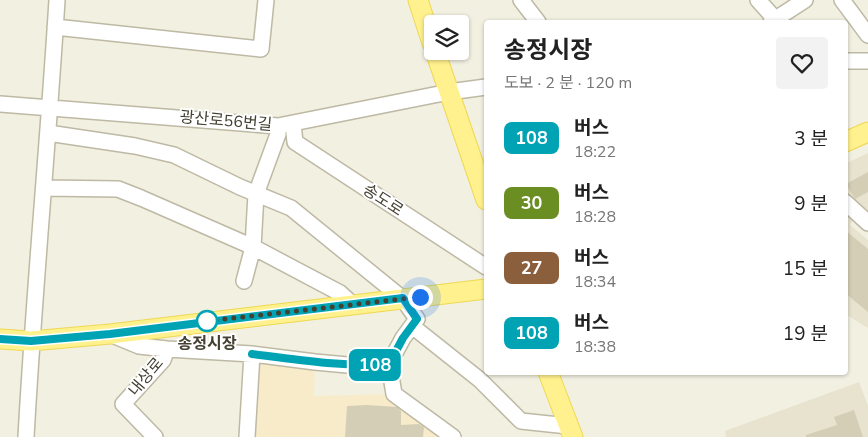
<!DOCTYPE html>
<html lang="ko">
<head>
<meta charset="utf-8">
<style>
	body { margin:0; font-family:"Nunito Sans","Noto Sans KR",sans-serif; background:#f2f2f2; color:#222; height:100vh; display:flex; flex-direction:column; font-size:19px; white-space:nowrap }
	* { box-sizing:border-box; margin:0 }
	p { font-size:16px; color:#767676 }
	.icon { flex:none; width:28px; height:28px; fill:none; stroke:currentColor; stroke-width:2; stroke-linecap:round; stroke-linejoin:round }
	.map { position:relative; flex:1; overflow:hidden }
	.drawer { position:absolute; left:484px; top:20px; width:364px; height:355px; display:flex; flex-direction:column; background:#fff; border-radius:5px; box-shadow:0 1px 4px #0004 }
	.drawer>* { flex:none }
	.badge { padding:0 10px; border-radius:8px; font-size:18px; line-height:32px }
	.controls { position:absolute; left:424px; top:15px; display:grid; gap:10px }
	.controls a { display:grid; place-items:center; width:45px; height:45px; border-radius:5px; background:#fff; box-shadow:0 1px 4px #0004; font-size:25px }
	.you { position:absolute; width:25px; height:25px; margin:-12px; border:4px solid #fff; border-radius:50%; background:#1a73e8; box-shadow:0 0 0 8px #1a73e833 }
	.map>.badge { position:absolute; translate:-50% -50%; box-shadow:0 0 0 2px #fff }
	.round { display:grid; place-items:center; flex:none; width:52px; height:52px; border-radius:5px; background:#f2f2f2 }
	.overview { display:flex; align-items:center; justify-content:space-between; height:85px; padding:0 20px }
	h1 { font-size:24px; font-weight:700; line-height:38px }
	ul { padding:0; list-style:none }
	li { display:flex; align-items:center; gap:15px; height:65px; padding:0 20px }
	li div { flex:1 }
	li b { display:block; font-size:19px }
	li em { font-style:normal }
	li .badge { min-width:55px; font-weight:700; text-align:center }
	.map>svg:first-child { display:block }
	.residential { fill:#e7e3ce }
	.commercial { fill:#f8ebc9 }
	.building { fill:#d4ceb6 }
	.lines { fill:none; stroke-linecap:round; stroke-linejoin:round }
	.minor-casing { stroke:#beb9a4; stroke-width:18 }
	.major-casing { stroke:#eed854; stroke-width:21 }
	.minor { stroke:#fff; stroke-width:15 }
	.major { stroke:#fff18d; stroke-width:19 }
	.line-casing { stroke:#fff; stroke-width:11 }
	.line { stroke:#00a3b4; stroke-width:8 }
	.walk { stroke:#444032; stroke-width:5; stroke-dasharray:0 9 }
	.stop-dot { fill:#fff; stroke:#00a3b4; stroke-width:2.5 }
	.labels { text-anchor:middle; dominant-baseline:central; stroke-width:4; stroke-linejoin:round; paint-order:stroke }
	.street-label { font-size:16px; fill:#444032; stroke:#fff }
	.stop-label { font-size:16px; font-weight:bold; fill:#444032; stroke:#fff }
</style>
</head>
<body>
<div class="map">
<svg width="868" height="437" viewBox="0 0 868 437">
	<rect width="100%" height="100%" fill="#f2f0e1"/>
	<path class="residential" d="M868 153V233L853 220 850 225 868 240V328L845 314V164Z
		M859 382 868 406V437H726L725 431Z"/>
	<path class="commercial" d="M252 354 315 362 314 396 394 394 451 437H246Z"/>
	<path class="building" d="M868 172V192L855 199 846 184Z
		M845 230 868 249V312L845 293Z
		M367 405 397 407 401 411V425L419 424 424 427 423 437H345L347 406Z
		M854 410 863 437H806V435L837 425 834 417Z"/>
	<g class="lines">
		<defs>
			<path id="minor" d="M521 0 538 22
				M758 0 775 19
				M842 0 868 35
				M771 22 805 0
				M55 27 261 49 266 0
				M845 61H868
				M0 104 278 126 449 92 486 87
				M293 124 295 142 486 267
				M48 133 135 146 174 155 240 187 291 208 403 299 417 319 403 338 389 364 358 366 315 362 252 354 167 349 139 346 110 334
				M44 188 118 189 141 198 253 247 340 293 352 304
				M845 202 868 223
				M244 281 253 247 256 194 278 134V126
				M412 326 480 380 521 421 568 426
				M389 364 394 394 453 437
				M26 437C34 291 48 146 57 0
				M155 437 123 404 163 360 167 349
				M247 437 252 354"/>
			<path id="major" d="M418 0 432 43
				M435 51 486 200
				M845 142 868 132
				M0 339 31 341 110 334 486 289
				M548 372 573 437"/>
		</defs>
		<use href="#minor" class="minor-casing"/>
		<use href="#major" class="major-casing"/>
		<use href="#minor" class="minor"/>
		<use href="#major" class="major"/>
	</g>
	<g class="lines">
		<defs>
			<path id="line" d="M0 339 31 341 110 334 403 298 417 319 403 338 389 364C343 367 298 360 252 354"/>
		</defs>
		<use href="#line" class="line-casing"/>
		<use href="#line" class="line"/>
		<path class="walk" d="M207 321 420 297"/>
	</g>
	<circle class="stop-dot" cx="207" cy="321" r="10"/>
	<g class="labels">
		<g class="street-label">
			<text transform="translate(226 121) rotate(5)">광산로56번길</text>
			<text transform="translate(383 200) rotate(33)">송도로</text>
			<text transform="translate(146 377) rotate(-50)">내상로</text>
		</g>
		<g class="stop-label">
			<text x="207" y="344">송정시장</text>
		</g>
	</g>
</svg>
<div class="controls">
<a><svg class="icon" aria-label="layers" viewBox="0 0 24 24"><path d="M12 4l9 5-9 5-9-5zM3 14l9 5 9-5"/></svg></a>
</div>
<div class="you" style="left:420px;top:297px"></div>
<b class="badge" style="left:375px;top:365px;background:#00a3b4;color:#fff">108</b>
<section class="drawer">
<div class="overview"><div><h1>송정시장</h1><p>도보 · 2 분 · 120 m</p></div><a class="round"><svg class="icon" aria-label="heart" viewBox="0 0 24 24"><path d="M12 20l-8-8c-3-5 5-10 8-4 3-6 11-1 8 4z"/></svg></a></div>
<ul>
<li><span class="badge" style="background:#00a3b4;color:#fff">108</span><div><b>버스</b><p>18:22</p></div><em>3 분</em></li>
<li><span class="badge" style="background:#6b8e23;color:#fff">30</span><div><b>버스</b><p>18:28</p></div><em>9 분</em></li>
<li><span class="badge" style="background:#8b5e3c;color:#fff">27</span><div><b>버스</b><p>18:34</p></div><em>15 분</em></li>
<li><span class="badge" style="background:#00a3b4;color:#fff">108</span><div><b>버스</b><p>18:38</p></div><em>19 분</em></li>
</ul>
</section>
</div>
</body>
</html>
